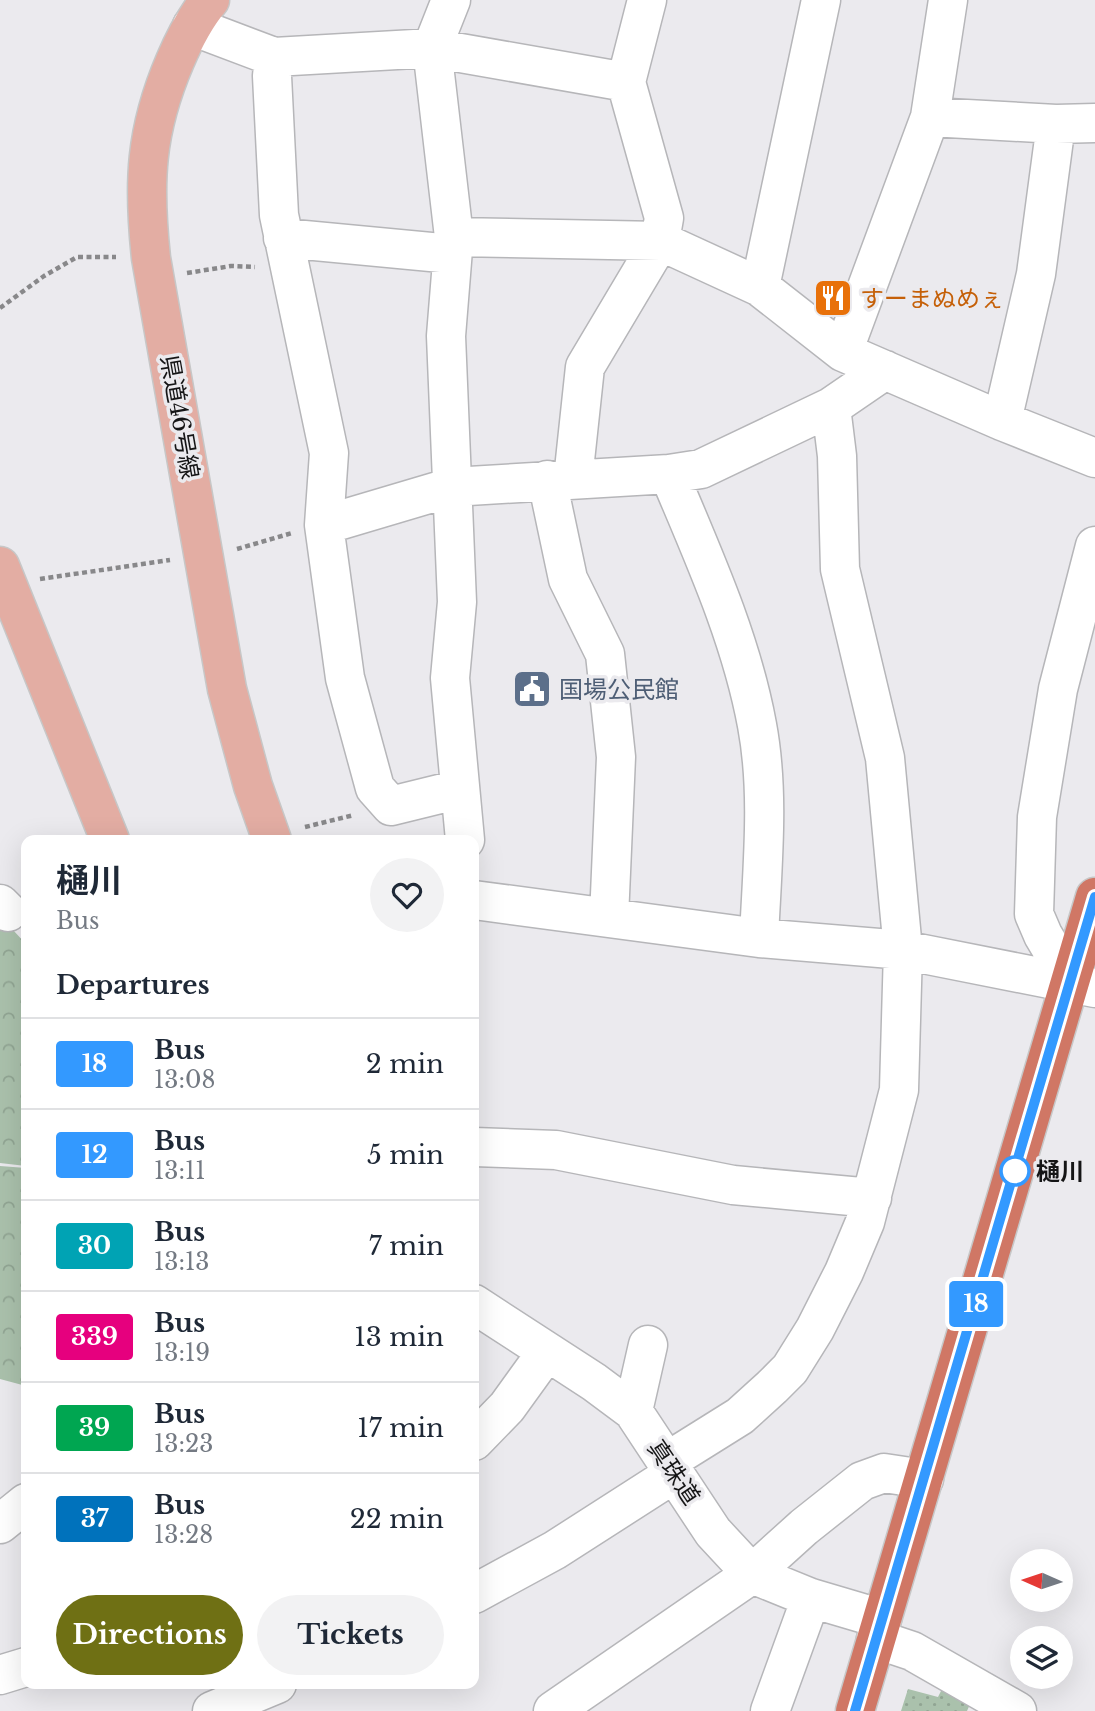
<!DOCTYPE html>
<html lang="en">
<head>
<meta charset="utf-8">
<style>
	body { margin:0; font-family:"Libre Baskerville","Noto Sans JP",serif; background:#f2f2f3; color:#1f2937; height:100vh; display:flex; flex-direction:column; font-size:26px; white-space:nowrap }
	* { box-sizing:border-box; margin:0 }
	p { font-size:23px; color:#747a83 }
	.icon { flex:none; width:38px; height:38px; fill:none; stroke:currentColor; stroke-width:2; stroke-linecap:round; stroke-linejoin:round }
	.map { position:relative; flex:1; overflow:hidden }
	.side { position:absolute; left:21px; top:835px; width:458px; height:854px; display:flex; flex-direction:column; background:#fff; border-radius:14px; box-shadow:0 7px 28px #0002 }
	.side>* { flex:none }
	.badge { padding:0 14px; border-radius:5px; font-size:24px; line-height:46px }
	.needle { width:46px; rotate:273deg }
	.fabs { position:absolute; left:1010px; top:1549px; display:grid; gap:14px }
	.fabs a { display:grid; place-items:center; width:63px; height:63px; border-radius:50%; background:#fff; box-shadow:0 7px 28px #0002; font-size:35px }
	.map>.badge { position:absolute; translate:-50% -50%; box-shadow:0 0 0 4px #fff }
	h2 { padding:0 35px; font-size:26px; line-height:63px }
	.round { display:grid; place-items:center; flex:none; width:74px; height:74px; border-radius:37px; background:#f2f2f3 }
	.headline { display:flex; align-items:center; justify-content:space-between; height:119px; padding:0 35px }
	h1 { font-size:33px; font-weight:700; line-height:52px }
	.primary-button { display:flex; gap:14px; margin-top:auto; padding:14px 35px }
	.primary-button a { flex:1; height:80px; border-radius:42px; background:#6f7014; color:#fff; font-size:28px; font-weight:700; line-height:80px; text-align:center }
	.primary-button a+a { background:#f2f2f3; color:#1f2937 }
	ul { padding:0; list-style:none }
	li { display:flex; align-items:center; gap:21px; height:91px; padding:0 35px; border-top:2px solid #e0e1e3 }
	li div { flex:1 }
	li b { display:block; font-size:26px }
	li em { font-style:normal }
	li .badge { min-width:77px; font-weight:700; text-align:center }
	.map>svg:first-child { display:block }
	.grass { fill:url(#grass-dots) }
	.forest { fill:url(#forest-crowns) }
	.lines { fill:none; stroke-linecap:round; stroke-linejoin:round }
	.minor-casing { stroke:#b6b6b9; stroke-width:41 }
	.major-casing { stroke:#c7c7c7; stroke-width:41 }
	.highway-casing { stroke:#c7c7c7; stroke-width:41 }
	.path { stroke:#88888a; stroke-width:4.5; stroke-dasharray:5 3.5; stroke-linecap:butt }
	.minor { stroke:#fff; stroke-width:38 }
	.major { stroke:#e3ada3; stroke-width:38 }
	.highway { stroke:#d07765; stroke-width:38 }
	.line-casing { stroke:#fff; stroke-width:16 }
	.line { stroke:#39f; stroke-width:10 }
	.stop-dot { fill:#fff; stroke:#39f; stroke-width:3.5 }
	.labels { text-anchor:middle; dominant-baseline:central; stroke-width:7; stroke-linejoin:round; paint-order:stroke }
	.food-label { font-size:24px; fill:#c56008; stroke:#ebeaee; text-anchor:start }
	.street-label { font-size:24px; fill:#151516; stroke:#ebeaee }
	.service-label { font-size:24px; fill:#4e5e75; stroke:#ebeaee; text-anchor:start }
	.stop-label { font-size:24px; font-weight:bold; fill:#151516; stroke:#ebeaee; text-anchor:start }
</style>
</head>
<body>
<div class="map">
<svg width="1095" height="1711" viewBox="0 0 1095 1711">
	<defs>
		<pattern id="grass-dots" width="8" height="8" patternUnits="userSpaceOnUse" patternTransform="scale(1.75)"><rect width="8" height="8" fill="#aac1ac"/><path d="M2 2h.1M6 6h.1" fill="none" stroke="#91a593" stroke-width="1.8" stroke-linecap="round"/></pattern>
		<pattern id="forest-crowns" width="20" height="18" patternUnits="userSpaceOnUse" patternTransform="scale(1.75)"><rect width="20" height="18" fill="#aac1ac"/><path d="M2 6a3 3 0 1 1 6 0M12 15a3 3 0 1 1 6 0" fill="none" stroke="#91a593"/></pattern>
	</defs>
	<rect width="100%" height="100%" fill="#ebeaee"/>
	<path class="grass" d="M908 1689 938 1697 942 1689 971 1702 967 1711H901Z"/>
	<path class="forest" d="M0 916 26 944V1166L0 1163Z
		M0 1166 26 1168V1386L0 1379Z"/>
	<g class="lines">
		<defs>
			<path id="minor" d="M451 0 432 48 454 237 446 336 457 602 450 678 465 840
				M192 26 274 57 432 48 626 82
				M274 57 272 76 279 215 329 453 324 525 345 678 375 788 391 806 460 789
				M930 117 1056 124 1095 123
				M454 237 660 241 760 287 843 352 1002 421 1095 458
				M283 238 452 254
				M760 287 821 0
				M843 352 930 117 948 0
				M1002 421 1036 274 1056 124
				M669 474C703 555 741 638 757 725 770 794 762 868 759 938
				M573 479 585 367 660 241 664 218 626 82 647 0
				M547 480 568 579 605 654 616 757 609 918
				M324 525 452 487 669 474 701 469 831 407 885 370
				M474 900 759 938 903 950 1095 988
				M0 904 8 912
				M1071 982 1043 935 1034 914 1037 817 1058 689 1095 546
				M474 1147 556 1150 733 1185 872 1198
				M474 1304 594 1382 633 1411 713 1532 752 1574 811 1598 882 1619
				M633 1411 648 1345
				M474 1441 507 1407 546 1353
				M668 1461 740 1416 772 1387 790 1369 815 1329 844 1272 865 1222 899 1090 903 950 885 758 840 569 837 456 831 407
				M0 1524 26 1503
				M474 1594 555 1550 675 1473
				M876 1639 912 1651 1017 1711
				M0 1675 26 1667
				M212 1711 277 1684
				M553 1711 752 1574 804 1527 862 1481 884 1473 924 1479
				M770 1711 811 1598"/>
			<path id="major" d="M210 0C195 18 184 40 175 61 145 131 143 183 151 258L227 689 253 786 272 840
				M0 566 110 840"/>
			<path id="highway" d="M855 1711 1095 897"/>
		</defs>
		<use href="#minor" class="minor-casing"/>
		<use href="#major" class="major-casing"/>
		<use href="#highway" class="highway-casing"/>
		<path class="path" d="M187 273 231 266 255 267
			M0 308 44 276 77 257H116
			M237 549 292 533
			M40 579 170 560
			M305 827 354 815"/>
		<use href="#minor" class="minor"/>
		<use href="#major" class="major"/>
		<use href="#highway" class="highway"/>
	</g>
	<g class="lines">
		<defs>
			<path id="line" d="M855 1711 1095 897"/>
		</defs>
		<use href="#line" class="line-casing"/>
		<use href="#line" class="line"/>
	</g>
	<defs>
		<symbol id="restaurant-square" viewBox="-11 -11 22 22"><rect x="-9" y="-9" width="18" height="18" rx="4" fill="#e8710a" stroke="#ebeaee"/><path d="M-5-6h1v4h1v-4h1v4h1v-4h1v5L-1.5 .5V6h-2V.5L-5-1ZM5-6V6H3V1.5H1.5Q1.5-4 5-6Z" fill="#fff"/></symbol>
		<symbol id="civic-square" viewBox="-11 -11 22 22"><rect x="-9" y="-9" width="18" height="18" rx="4" fill="#5c6f8a" stroke="#ebeaee"/><path d="M-.6-6.5H3V-4.5H.6V-3L4-1V1h2V6H-6V1h2V-1L-.6-3ZM-1.2 2.5V6h2.4V2.5Z" fill="#fff"/></symbol>
	</defs>
	<g fill-rule="evenodd">
		<use href="#restaurant-square" x="811" y="276" width="44" height="44"/>
		<use href="#civic-square" x="510" y="667" width="44" height="44"/>
	</g>
	<circle class="stop-dot" cx="1015" cy="1171" r="14"/>
	<g class="labels">
		<g class="food-label">
			<text x="860" y="298">すーまぬめぇ</text>
		</g>
		<g class="street-label">
			<text transform="translate(180 417) rotate(80)">県道46号線</text>
			<text transform="translate(674 1472) rotate(56)">真珠道</text>
		</g>
		<g class="service-label">
			<text x="559" y="689">国場公民館</text>
		</g>
		<g class="stop-label">
			<text x="1036" y="1171">樋川</text>
		</g>
	</g>
</svg>
<div class="fabs">
<a><svg class="needle" viewBox="-14 -14 28 28"><path d="M0-13l5 13h-10z" fill="#e53935"/><path d="M0 13l5-13h-10z" fill="#747a83"/></svg></a>
<a><svg class="icon" aria-label="layers" viewBox="0 0 24 24"><path d="M12 4l9 5-9 5-9-5zM3 14l9 5 9-5"/></svg></a>
</div>
<b class="badge" style="left:976px;top:1304px;background:#39f;color:#fff">18</b>
<section class="side">
<div class="headline"><div><h1>樋川</h1><p>Bus</p></div><a class="round"><svg class="icon" aria-label="heart" viewBox="0 0 24 24"><path d="M12 20l-8-8c-3-5 5-10 8-4 3-6 11-1 8 4z"/></svg></a></div>
<h2>Departures</h2>
<ul>
<li><span class="badge" style="background:#39f;color:#fff">18</span><div><b>Bus</b><p>13:08</p></div><em>2 min</em></li>
<li><span class="badge" style="background:#39f;color:#fff">12</span><div><b>Bus</b><p>13:11</p></div><em>5 min</em></li>
<li><span class="badge" style="background:#00a3b4;color:#fff">30</span><div><b>Bus</b><p>13:13</p></div><em>7 min</em></li>
<li><span class="badge" style="background:#e6007e;color:#fff">339</span><div><b>Bus</b><p>13:19</p></div><em>13 min</em></li>
<li><span class="badge" style="background:#00a651;color:#fff">39</span><div><b>Bus</b><p>13:23</p></div><em>17 min</em></li>
<li><span class="badge" style="background:#0072bc;color:#fff">37</span><div><b>Bus</b><p>13:28</p></div><em>22 min</em></li>
</ul>
<div class="primary-button"><a>Directions</a><a>Tickets</a></div>
</section>
</div>
</body>
</html>
